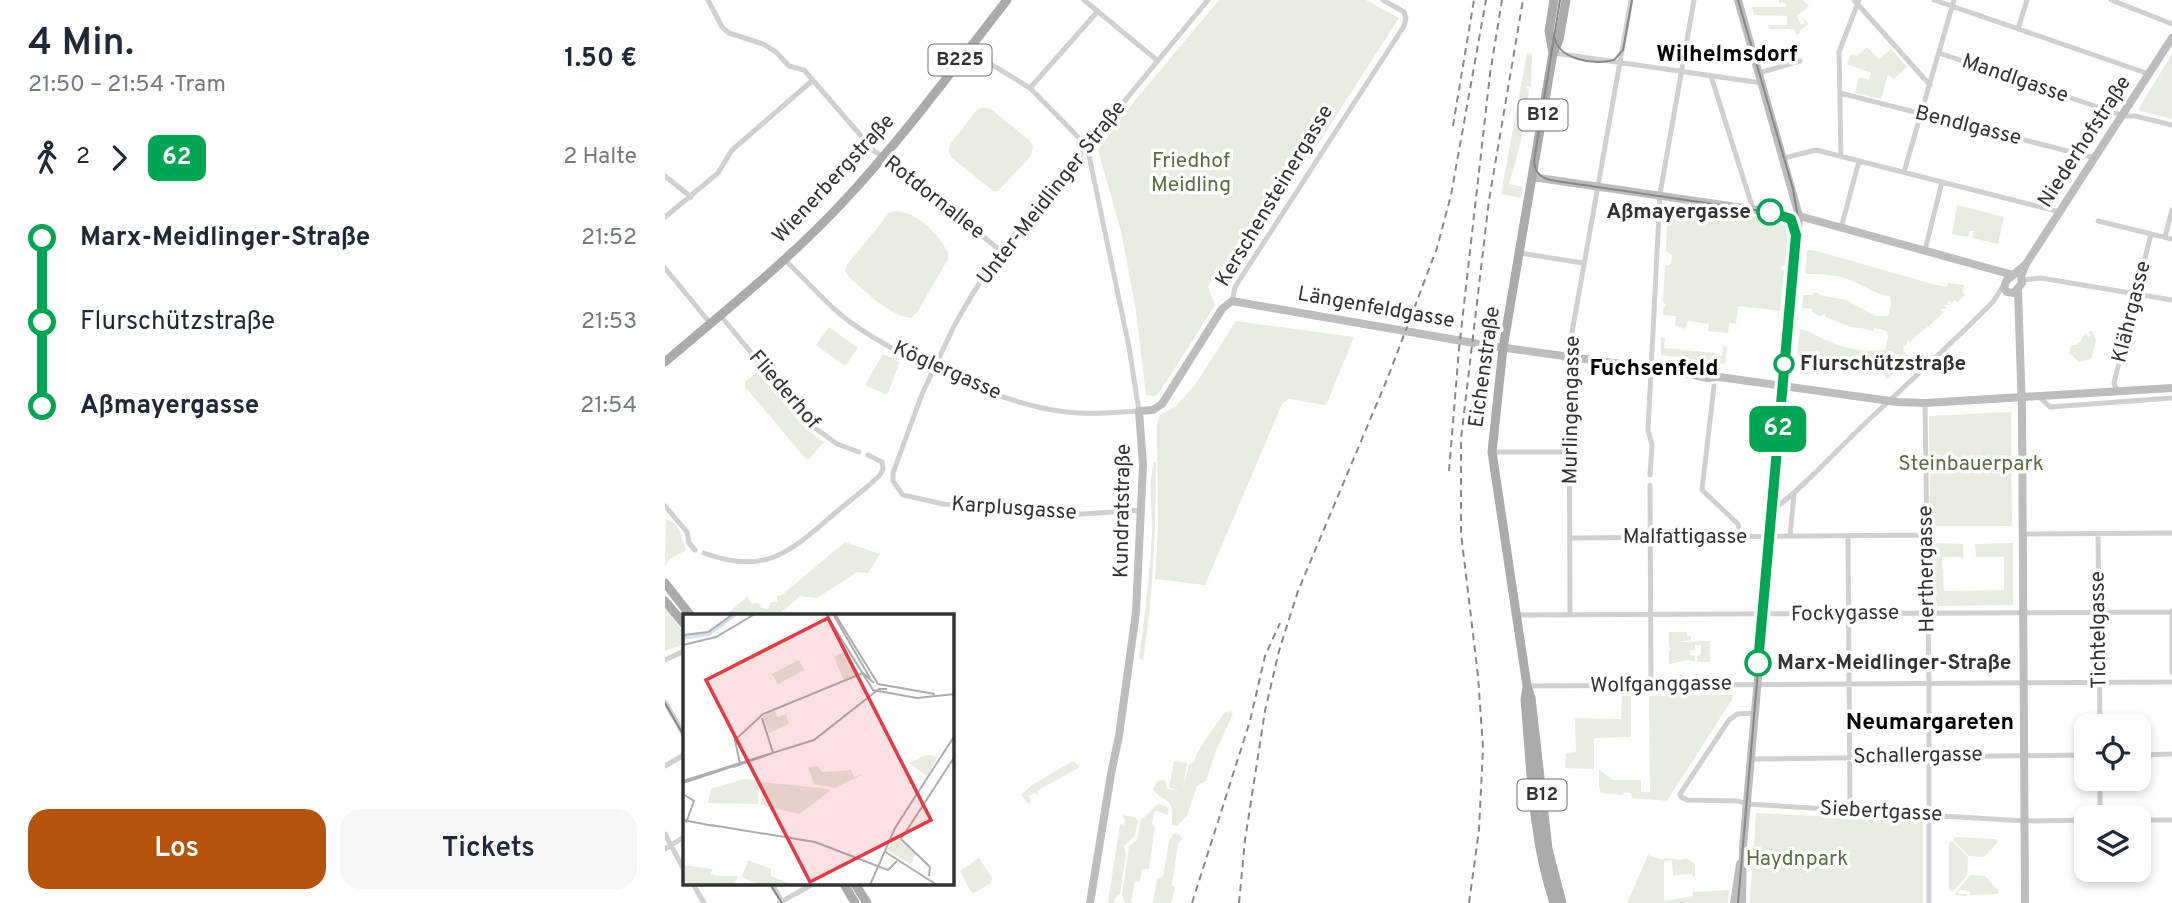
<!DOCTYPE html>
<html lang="de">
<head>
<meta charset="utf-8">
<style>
	body { margin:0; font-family:Overpass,sans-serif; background:#f6f6f7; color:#1f2937; height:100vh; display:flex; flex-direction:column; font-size:26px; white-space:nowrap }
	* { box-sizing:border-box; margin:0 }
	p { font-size:23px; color:#747a83 }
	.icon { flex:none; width:38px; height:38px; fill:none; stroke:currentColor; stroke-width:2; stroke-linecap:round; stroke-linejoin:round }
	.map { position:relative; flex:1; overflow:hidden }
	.panel { display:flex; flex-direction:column; background:#fff; width:665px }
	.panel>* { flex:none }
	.badge { padding:0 14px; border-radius:10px; font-size:24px; line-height:46px }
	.buttons { position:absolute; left:1409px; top:714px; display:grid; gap:14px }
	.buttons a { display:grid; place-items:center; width:77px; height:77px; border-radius:14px; background:#fff; box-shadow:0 4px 10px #0003; font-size:35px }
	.map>.badge { position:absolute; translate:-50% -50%; box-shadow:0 0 0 4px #fff }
	.legs { display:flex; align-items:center; gap:10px; height:77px; padding:0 28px; font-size:23px }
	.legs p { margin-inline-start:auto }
	.headline { display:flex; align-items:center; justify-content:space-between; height:119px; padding:0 28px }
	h1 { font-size:38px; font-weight:600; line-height:52px }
	.button { display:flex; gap:14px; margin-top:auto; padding:14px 28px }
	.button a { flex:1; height:80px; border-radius:21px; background:#b45309; color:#fff; font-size:28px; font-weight:600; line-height:80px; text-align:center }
	.button a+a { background:#f6f6f7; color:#1f2937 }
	ul { padding:0 28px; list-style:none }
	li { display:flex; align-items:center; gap:24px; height:84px; font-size:26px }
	li i { display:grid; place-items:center; width:10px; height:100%; margin:0 9px; background:currentColor }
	li i::after { content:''; width:18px; height:18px; margin:-9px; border:5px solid; border-radius:50%; background:#fff }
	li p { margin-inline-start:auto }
	li:first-child i { background:linear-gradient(#0000 50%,currentColor 0) }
	li:last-child i { background:linear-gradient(currentColor 50%,#0000 0) }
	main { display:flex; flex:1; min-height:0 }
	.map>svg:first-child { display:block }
	.green { fill:#e6ecdf }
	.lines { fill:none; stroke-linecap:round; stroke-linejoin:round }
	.street { stroke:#d0d0d0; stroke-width:5 }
	.secondary { stroke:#bdbdbd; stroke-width:8 }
	.primary { stroke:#ababab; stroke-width:9 }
	.tram { stroke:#888; stroke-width:2 }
	.rail { stroke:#888; stroke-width:2; stroke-dasharray:7 5; stroke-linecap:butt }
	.line-1-casing { stroke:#fff; stroke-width:16 }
	.line-1 { stroke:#00a651; stroke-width:10 }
	.stop-1-dot { fill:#fff; stroke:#00a651; stroke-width:3.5 }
	.labels { text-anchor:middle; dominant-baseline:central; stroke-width:7; stroke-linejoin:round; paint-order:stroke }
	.shield { fill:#fff; stroke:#707070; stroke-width:2 }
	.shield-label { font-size:19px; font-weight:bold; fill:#333 }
	.street-label { font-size:21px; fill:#333; stroke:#fff }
	.park-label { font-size:21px; fill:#56703f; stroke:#fff }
	.stop-label { font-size:21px; font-weight:bold; fill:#333; stroke:#fff; text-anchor:start }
	.neighbourhood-label { font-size:23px; font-weight:bold; fill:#000; stroke:#fff }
	.inset-river { fill:none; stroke:#cfe2ee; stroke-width:3.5 }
	.inset-road { fill:none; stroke:#adadad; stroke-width:2 }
	.view { fill:#e63946; fill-opacity:0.15; stroke:#e63946; stroke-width:3.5 }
	.inset-edge { fill:none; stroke:#333; stroke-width:3.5 }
</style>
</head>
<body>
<main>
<section class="panel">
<div class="headline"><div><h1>4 Min.</h1><p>21:50 – 21:54 · Tram</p></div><b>1.50 €</b></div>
<div class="legs"><svg class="icon" aria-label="walk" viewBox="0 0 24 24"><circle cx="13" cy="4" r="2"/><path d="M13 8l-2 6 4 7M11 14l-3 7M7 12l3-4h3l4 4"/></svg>2<svg class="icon" aria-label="forward" viewBox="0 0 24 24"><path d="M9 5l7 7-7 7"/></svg><b class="badge" style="background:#00a651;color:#fff">62</b><p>2 Halte</p></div>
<ul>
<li><i style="color:#00a651"></i><b>Marx-Meidlinger-Straße</b><p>21:52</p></li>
<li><i style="color:#00a651"></i><span>Flurschützstraße</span><p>21:53</p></li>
<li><i style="color:#00a651"></i><b>Aßmayergasse</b><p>21:54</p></li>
</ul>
<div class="button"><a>Los</a><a>Tickets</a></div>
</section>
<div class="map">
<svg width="1507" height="903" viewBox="0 0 1507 903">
	<rect width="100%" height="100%" fill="#fff"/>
	<path class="green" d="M554 0H701L734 18 651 147 546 282 543 287 550 305 494 393 489 396 481 395 471 311 456 231 433 150 471 99Z
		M1114 0H1138L1144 6 1132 16 1136 25 1140 23 1136 16 1144 24 1135 30V33L1131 35 1129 29H1104L1103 25H1122V16L1089 15 1087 7H1121V3H1114Z
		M1202 47 1214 59 1226 49 1242 67 1229 79 1223 75 1216 99 1190 93 1194 77 1204 80 1206 73 1182 64 1186 54 1192 56Z
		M862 53 867 54 866 86H862L861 88 864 89 862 108 858 107 857 110 860 111 858 129 855 130 858 132 853 152H851L853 153 844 184 858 187 856 198 836 194Z
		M1507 54V119L1475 111 1474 108Z
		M319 107 327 110 364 140 368 146 366 156 333 191H328L286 157 284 151 285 144 312 110Z
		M1292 205 1339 217 1333 244 1307 238 1309 231H1305L1303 237 1287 234Z
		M1019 206 1074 215 1076 219 1081 216 1120 222 1123 226 1120 266H1116V269L1119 271 1115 311 1073 306 1071 324 1064 323 1063 333 1043 331 1044 324 1023 321 1020 329 1010 325 1011 316 998 315V308L1001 305 998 302 1000 266 1006 264 1007 255 1001 251 1002 211 1009 208 1011 212 1017 213Z
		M230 211C254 213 273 233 283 253V259L253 311 246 318C223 315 200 291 183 276L180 271 182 265 224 213Z
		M1142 250 1152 251 1271 285 1282 287 1283 283 1299 285 1297 291 1300 295 1293 302 1290 300 1287 303 1284 301 1282 302 1285 305H1279L1282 309H1275L1278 312C1272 321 1256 331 1245 342L1243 340 1241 346 1238 345 1239 348 1238 350 1244 357 1223 379 1220 378 1221 371 1211 370 1210 367 1163 359 1162 362 1154 361 1153 367 1142 366 1143 355 1132 354 1135 329C1146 330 1152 337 1163 341 1183 350 1203 352 1220 350L1223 337 1222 331 1209 328 1208 331H1203V329L1186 327 1160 317V314L1155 316 1147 312V309L1137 308 1138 295H1148V293H1154V295L1181 300 1210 316H1223L1226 306 1225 296C1209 295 1197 283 1179 278 1167 274 1153 274 1140 274Z
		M571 321 689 337 662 403 659 405 624 399 617 404 540 585 490 579 493 528 492 424 495 415 510 407 530 385Z
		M164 327 193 348 180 366 151 345Z
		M1427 331 1431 340 1426 359 1414 362 1404 353 1406 345H1411L1416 341 1418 336 1422 333 1423 337 1426 335 1423 332Z
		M996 338H1000L999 348 1050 353V355L1057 356 1058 346 1062 347 1060 364 996 355Z
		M218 354 235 362 222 395 200 385Z
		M92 372 140 428 159 442 144 459H141L80 387V382Z
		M1346 412 1347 526H1265L1264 416Z
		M489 461 491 464C491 530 488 595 478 661L474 658C480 616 485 574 487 532 487 509 483 484 489 461Z
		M1 519C16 524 16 538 21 550L5 559 0 566Z
		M180 542 215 554 203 573 192 572 152 598 135 596 112 616H67L64 612 83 596 86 604 94 603 96 608 103 609 106 602H112V596L117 595Z
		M1269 543 1298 544V557H1277L1279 591 1339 590V557H1311L1310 544 1348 543V605L1271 606Z
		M0 609 19 632V644L0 651Z
		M1004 632H1022V635L1026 637V640L1014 642 1045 641V662H1032V656L1036 655V645H1030V650H1025V655L1030 656V662L1023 660 1004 664V650L1006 649 1004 646Z
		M1058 695H1067L1068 698 1002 801 967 798 966 793 959 792 958 795 936 793 934 787V769L948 780H976V792H985L984 696Z
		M957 696H966V737L929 738V769L900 768 901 753 911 752 910 718 956 719Z
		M565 711 568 714 551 751 541 781 532 786 522 816 512 826 507 825C508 797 506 807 488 790L492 781 500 780 502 789 515 791 504 788 509 761 522 763 518 788 524 765 529 762 533 751 559 713Z
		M408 761 415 767 372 791 374 795 370 793 364 796 366 802 363 804 356 795 367 785Z
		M493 804 501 806 504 809 503 815 491 811 489 813 487 824 490 826 484 869H477L475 882 470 881 466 902 472 903H460L457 895 464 846 472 840 476 819C484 815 486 810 493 804Z
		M1091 813 1209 819V821L1216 822V820L1258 822V903H1085Z
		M457 815 470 817 473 821 470 836 459 846 461 854 455 894 450 898 449 903H443L455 824 459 825 460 819Z
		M509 833 515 835 517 839 513 844 507 885 510 888 506 903H488L492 879 498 876 504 841Z
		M1290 837 1331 839 1333 842 1319 857 1304 856 1288 840Z
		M1287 841 1303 857 1302 876 1287 892 1284 889V843Z
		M983 855 998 860 999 858 1015 860 1021 858 1030 864V877H1028L1027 874 1008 875 1007 860 999 861V901L1028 896V892L1064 890 1063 903H962Z
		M314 858 327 878 326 883 309 893 306 892 295 871Z
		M1305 875 1320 876 1333 890V894L1305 895V891L1293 890V894H1302V896L1289 895Z"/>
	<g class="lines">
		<path class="street" d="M43 0 57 27 64 33 98 44 111 52 124 66 139 70 210 152 219 156 336 251
			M419 0 493 61
			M1189 0 1265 85
			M1269 0 1484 74
			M1446 0 1507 24
			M1353 29 1362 0
			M889 53 1097 83
			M1274 53 1459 116H1470L1507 125
			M1094 73 1135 61
			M1046 76 1088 209
			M365 88 433 11
			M1175 93 1430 158
			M1176 157 1174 52 1194 0
			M1119 158 1151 150 1395 212
			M1239 172 1289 0
			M0 176 26 197
			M0 217 53 173 67 150 148 80
			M1433 221 1507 239
			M1176 228 1194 161
			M1500 237 1507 210
			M1260 250 1277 182
			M854 253 918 263
			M119 259C138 277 156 298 176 315 225 354 332 402 394 411 421 415 447 413 474 411L464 347 422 146 365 88 303 50
			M0 268 45 323
			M1357 280 1376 278 1507 300
			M567 301 570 287 739 26 741 18 739 12 718 0
			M55 315 146 425 172 444 194 452
			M1049 386 1037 490 1073 524 1076 536
			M1452 391 1449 383 1486 234
			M1374 397 1385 407 1507 398
			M1260 403 1264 684V903
			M827 452H905
			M985 475 987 445 983 430 995 194 1029 0
			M985 485 986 685
			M0 506 22 532 24 543 30 550
			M477 510 418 514 349 512 278 504 238 495 228 481V473L257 394 290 324 308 293 339 247 543 0
			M1108 510C1145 482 1176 445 1210 414 1250 377 1290 340 1328 302L1338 286
			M1433 533 1435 726
			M1358 534 1507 533
			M1125 536 1129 494
			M1183 536 1185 811
			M905 538 1261 535
			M39 553C100 576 125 552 169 514 184 501 201 489 215 475L218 469 217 462 203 455
			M1507 611V672
			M905 614 904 349 966 0
			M853 615 1507 612
			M0 660 19 651
			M862 686 1507 682
			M0 702 19 735
			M1090 713 1072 714 1064 720 1015 794 1016 797 1022 800 1073 801 1082 804 1360 821 1421 820
			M1474 755 1507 754
			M1086 759 1421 755
			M0 766 19 755
			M1435 779V817
			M1474 820H1507
			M0 834 19 870
			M0 849 19 837
			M28 884 39 903
			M107 884 117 902
			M114 903 148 884"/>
		<path class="secondary" d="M1073 0 1134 216 1078 847 1077 903
			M867 177 1134 216 1348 275
			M1361 264 1341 281 1339 288 1342 292 1349 293 1357 283 1356 276 1361 264 1507 38
			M1353 290 1357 411 1360 903
			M1047 376 1232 402 1260 403 1507 388
			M425 903 446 774 454 736 471 612 478 465 474 411 488 410 497 404 557 309 567 301 826 346 1015 372 1043 378 1050 377
			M1069 903 1075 864"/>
		<path class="primary" d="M888 53 884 31 889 0
			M0 362C61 310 124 260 178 202 237 139 289 68 342 0
			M0 583 26 616
			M0 601 19 624
			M862 688 860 699C866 767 867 838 889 903
			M179 884 190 903
			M190 884 202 903
			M897 903 883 849 866 698 862 686 827 452 838 348 888 53 894 40 901 0"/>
		<path class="tram" d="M895 0 869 161C870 175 878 179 891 181L1116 214 1126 219 1131 228 1073 903
			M1073 0 1128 189 1135 229
			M889 35C892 60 928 65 949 60L958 50 967 0
			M0 703 19 736
			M105 884 117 903"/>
		<path class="rail" d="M788 126 809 0
			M784 471 794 349 825 74 837 0
			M527 903 585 721 600 656 615 623
			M574 903 580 840 600 711 614 651 633 591 723 377 772 248 786 195 821 0
			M804 903 814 830 818 748 813 676 796 533V439L824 200 858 0"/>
	</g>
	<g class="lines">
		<defs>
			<path id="line-1" d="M1093 663 1131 235 1126 219 1105 212"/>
		</defs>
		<use href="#line-1" class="line-1-casing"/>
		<use href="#line-1" class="line-1"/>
	</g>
	<g class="stop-1-dot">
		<circle cx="1105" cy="212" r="12"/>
		<circle cx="1119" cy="364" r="9"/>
		<circle cx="1093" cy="663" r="12"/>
	</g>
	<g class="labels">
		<g class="shield">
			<rect x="263.5" y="44.5" width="63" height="31" rx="5"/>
			<rect x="853.5" y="99.5" width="49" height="31" rx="5"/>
			<rect x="852.5" y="779.5" width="49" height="31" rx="5"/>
		</g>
		<g class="shield-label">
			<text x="295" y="60">B225</text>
			<text x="878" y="115">B12</text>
			<text x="877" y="795">B12</text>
		</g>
		<g class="street-label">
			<text transform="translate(1350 79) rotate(19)">Mandlgasse</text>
			<text transform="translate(1303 126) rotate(14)">Bendlgasse</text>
			<text transform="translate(1420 142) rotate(-57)">Niederhofstraße</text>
			<text transform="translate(169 179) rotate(-47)">Wienerbergstraße</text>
			<text transform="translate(387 193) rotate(-52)">Unter-Meidlinger Straße</text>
			<text transform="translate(610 196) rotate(-59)">Kerschensteinergasse</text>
			<text transform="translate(269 198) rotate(38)">Rotdornallee</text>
			<text transform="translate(711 308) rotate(10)">Längenfeldgasse</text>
			<text transform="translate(1467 312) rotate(-76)">Klährgasse</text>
			<text transform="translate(820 367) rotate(-82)">Eichenstraße</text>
			<text transform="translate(282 371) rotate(24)">Köglergasse</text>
			<text transform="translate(119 390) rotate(49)">Fliederhof</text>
			<text transform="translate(907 410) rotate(-89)">Murlingengasse</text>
			<text transform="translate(349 509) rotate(4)">Karplusgasse</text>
			<text transform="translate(458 511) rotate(-89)">Kundratstraße</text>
			<text x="1020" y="537">Malfattigasse</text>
			<text transform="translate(1262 569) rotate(-91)">Herthergasse</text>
			<text transform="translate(1180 614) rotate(-1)">Fockygasse</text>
			<text transform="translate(1434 630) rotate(-91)">Tichtelgasse</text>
			<text transform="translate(996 685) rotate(-1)">Wolfganggasse</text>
			<text transform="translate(1253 756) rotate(-1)">Schallergasse</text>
			<text transform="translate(1216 812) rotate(3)">Siebertgasse</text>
		</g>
		<g class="park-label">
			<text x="526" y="161">Friedhof<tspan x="526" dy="24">Meidling</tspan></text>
			<text x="1306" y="464">Steinbauerpark</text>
			<text x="1132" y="859">Haydnpark</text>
		</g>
		<g class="stop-label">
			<text x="1086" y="212" text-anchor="end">Aßmayergasse</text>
			<text x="1135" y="364">Flurschützstraße</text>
			<text x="1112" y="663">Marx-Meidlinger-Straße</text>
		</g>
		<g class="neighbourhood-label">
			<text x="1062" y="55">Wilhelmsdorf</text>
			<text x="989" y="369">Fuchsenfeld</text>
			<text x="1265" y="723">Neumargareten</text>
		</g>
	</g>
	<g transform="translate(18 614)">
		<rect width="271" height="271" fill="#fff"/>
		<path d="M163 37 176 59 161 67 151 43ZM116 46 121 56 95 70 89 60ZM92 96 94 103 103 101 106 110 86 119 80 102ZM243 141H248L254 144 244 162 226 149ZM135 152 139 158 168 156 171 163 183 159 151 174 131 170 125 153ZM61 165 76 166 75 190 25 189 28 175ZM79 168 146 175 147 177 116 200 78 191ZM212 221 232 240 228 250 204 236ZM65 246 88 255V262L109 271H77L59 263ZM0 251 29 255 28 260 34 262H55L51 271H0Z" fill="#e6ecdf"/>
		<path class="inset-river" d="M1 24 26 20 53 0"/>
		<path class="inset-road" d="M143 0 190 76 234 84 272 80M150 0 187 64M152 0 195 70 252 80M0 21 25 18 50 0M0 31 33 23 72 0M50 153 90 139 79 104M0 167 131 126 196 75H204M0 169 57 150 52 126 80 100 180 59 191 69M0 180 11 187 3 209M0 206 31 212M28 211 132 228 205 256 214 247M201 237 254 271M246 262 247 253 218 225 272 142M187 271 212 214 272 121"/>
		<path class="view" d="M145 4 248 206 127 268 23 66Z"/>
		<rect width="271" height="271" class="inset-edge"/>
	</g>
</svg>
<div class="buttons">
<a><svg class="icon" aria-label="locate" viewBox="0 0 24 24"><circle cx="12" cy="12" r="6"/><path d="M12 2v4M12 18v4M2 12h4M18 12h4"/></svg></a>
<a><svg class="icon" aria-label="layers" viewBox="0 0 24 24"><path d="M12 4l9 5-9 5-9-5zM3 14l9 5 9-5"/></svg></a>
</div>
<b class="badge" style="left:1113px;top:429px;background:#00a651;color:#fff">62</b>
</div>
</main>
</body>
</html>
